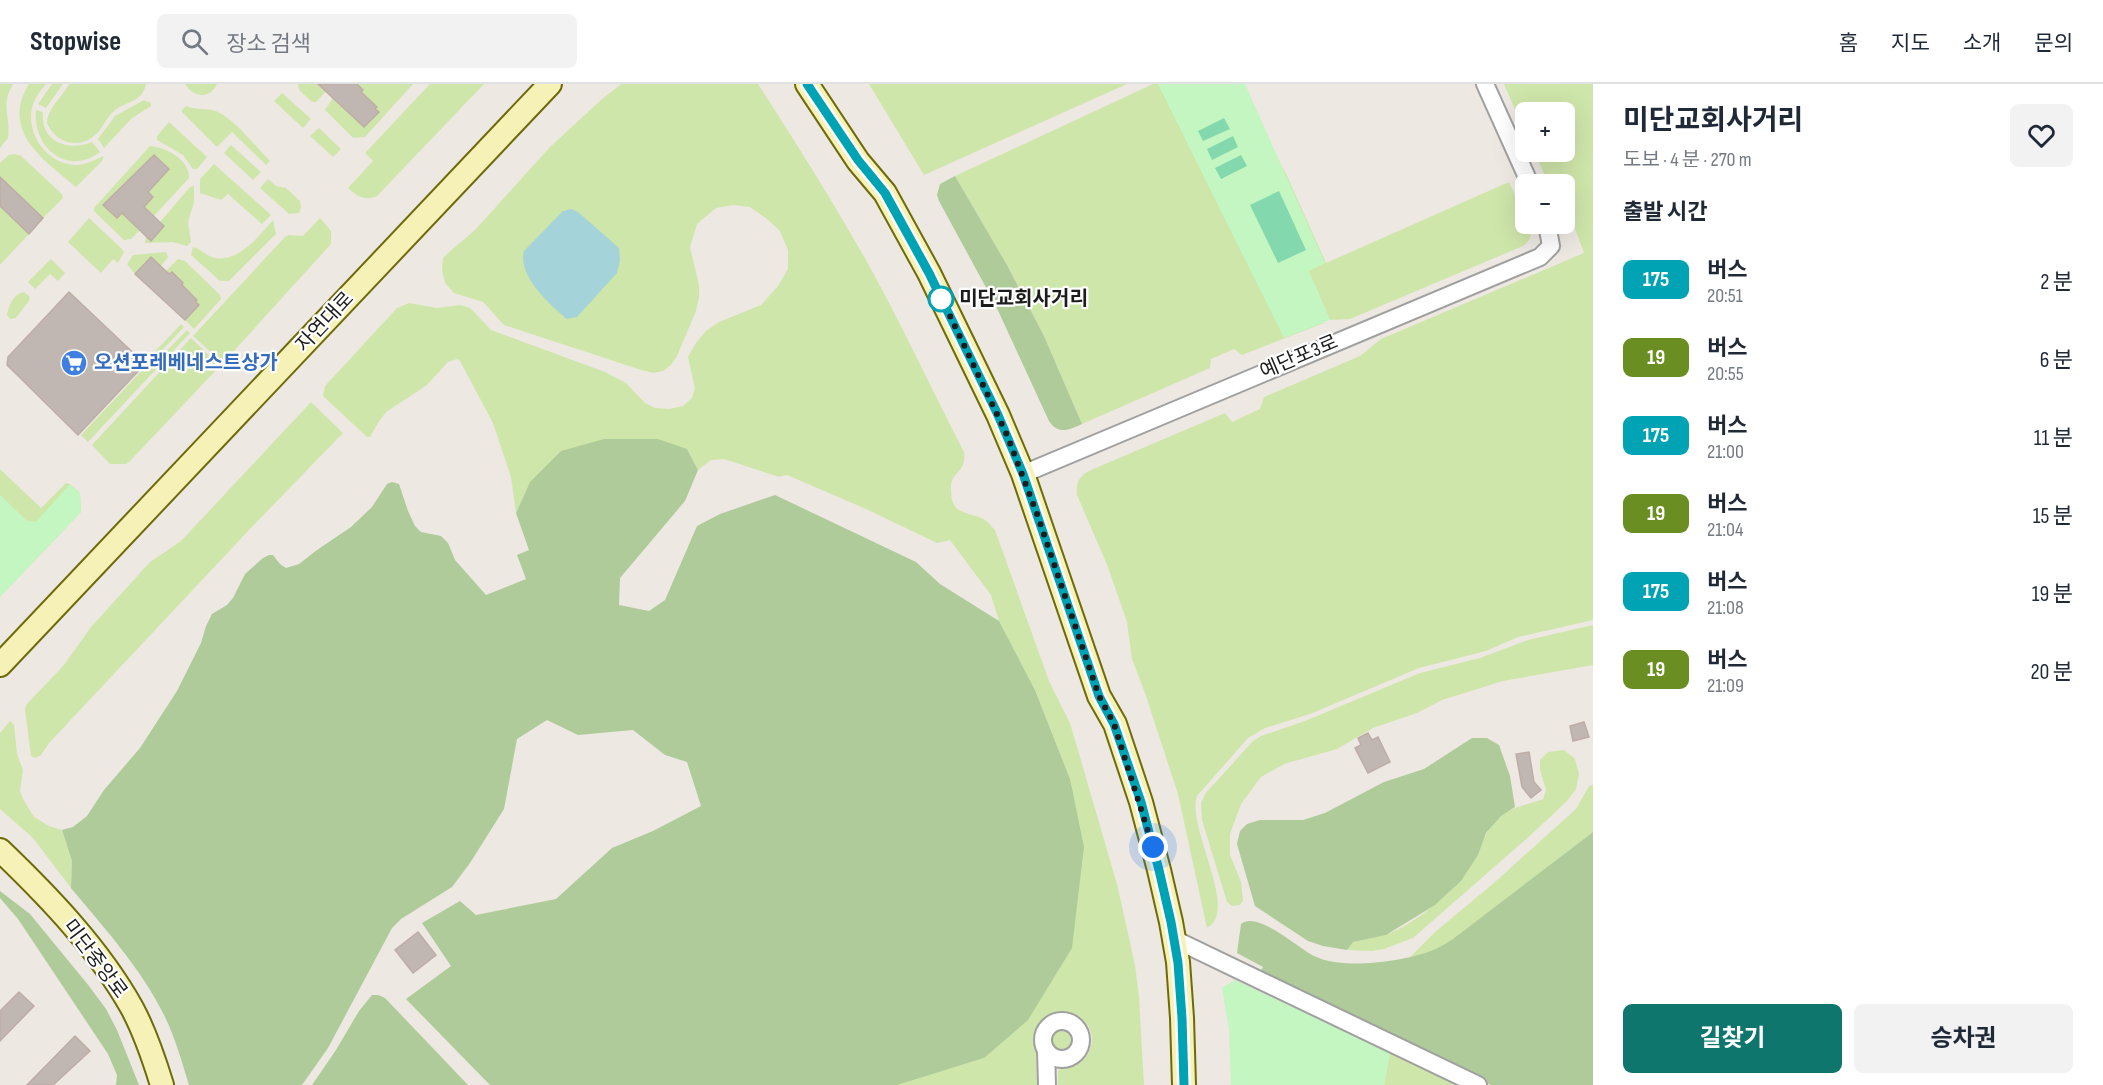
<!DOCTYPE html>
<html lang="ko">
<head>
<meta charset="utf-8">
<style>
	body { margin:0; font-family:"Sofia Sans Condensed","Noto Sans KR",sans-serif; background:#f2f2f3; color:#1f2937; height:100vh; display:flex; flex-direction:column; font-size:22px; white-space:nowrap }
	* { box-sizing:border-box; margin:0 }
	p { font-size:20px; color:#747a83 }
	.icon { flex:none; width:33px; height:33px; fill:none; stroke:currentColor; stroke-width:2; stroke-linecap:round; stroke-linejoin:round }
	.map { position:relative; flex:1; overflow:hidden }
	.side { display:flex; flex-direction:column; background:#fff; width:510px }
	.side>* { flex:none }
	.badge { padding:0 12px; border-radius:9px; font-size:21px; line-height:39px }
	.fabs { position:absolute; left:1515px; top:18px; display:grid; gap:12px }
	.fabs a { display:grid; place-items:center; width:60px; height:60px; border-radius:9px; background:#fff; box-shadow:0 6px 24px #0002; font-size:30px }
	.you { position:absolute; width:30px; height:30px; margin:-15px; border:4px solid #fff; border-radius:50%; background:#1a73e8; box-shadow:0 0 0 9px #1a73e833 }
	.map>.badge { position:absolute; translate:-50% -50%; box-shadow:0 0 0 3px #fff }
	h2 { padding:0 30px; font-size:22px; line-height:54px }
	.round { display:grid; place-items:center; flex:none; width:63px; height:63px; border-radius:9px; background:#f2f2f3 }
	.head { display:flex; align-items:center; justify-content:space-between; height:102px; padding:0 30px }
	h1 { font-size:28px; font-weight:700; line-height:45px }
	.primary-button { display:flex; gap:12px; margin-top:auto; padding:12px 30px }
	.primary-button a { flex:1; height:69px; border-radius:9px; background:#0f766e; color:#fff; font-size:24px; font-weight:700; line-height:69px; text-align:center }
	.primary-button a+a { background:#f2f2f3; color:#1f2937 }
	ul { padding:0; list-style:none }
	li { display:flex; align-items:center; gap:18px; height:78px; padding:0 30px }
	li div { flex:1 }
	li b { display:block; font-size:22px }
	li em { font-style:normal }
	li .badge { min-width:66px; font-weight:700; text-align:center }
	header { display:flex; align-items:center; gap:36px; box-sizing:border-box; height:84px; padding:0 30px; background:#fff; border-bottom:2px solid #e0e1e3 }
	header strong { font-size:28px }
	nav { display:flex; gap:33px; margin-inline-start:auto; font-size:21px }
	.search { width:420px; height:54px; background:#f2f2f3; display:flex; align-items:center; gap:15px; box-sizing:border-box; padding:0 21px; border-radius:9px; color:#747a83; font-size:22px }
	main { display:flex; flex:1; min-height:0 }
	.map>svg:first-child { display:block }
	.grass { fill:#cfe6aa }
	.forest { fill:#aecb99 }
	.park { fill:#c3f6c0 }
	.pitch { fill:#83d9ad }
	.water { fill:#a4d4d9 }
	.building { fill:#c1b7b2; stroke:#beada5; stroke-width:1.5 }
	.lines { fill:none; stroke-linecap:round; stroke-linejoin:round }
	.street-casing { stroke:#a0a0a0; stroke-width:20 }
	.secondary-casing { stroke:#6d6b09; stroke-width:26 }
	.street { stroke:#fff; stroke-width:16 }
	.secondary { stroke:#f6f1b7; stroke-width:22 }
	.line-casing { stroke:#fff; stroke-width:14 }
	.line { stroke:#00a3b4; stroke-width:9 }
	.walk { stroke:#1c1c1c; stroke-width:6; stroke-dasharray:0 10.8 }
	.stop-dot { fill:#fff; stroke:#00a3b4; stroke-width:3 }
	.labels { text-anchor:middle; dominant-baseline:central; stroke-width:4.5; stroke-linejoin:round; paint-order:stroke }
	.stop-label { font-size:20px; font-weight:bold; fill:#1c1c1c; stroke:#fff; text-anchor:start }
	.street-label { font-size:20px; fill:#1c1c1c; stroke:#fff }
	.shop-label { font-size:20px; font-weight:bold; fill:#366cbe; stroke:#fff; text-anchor:start }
</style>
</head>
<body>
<header>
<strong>Stopwise</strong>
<div class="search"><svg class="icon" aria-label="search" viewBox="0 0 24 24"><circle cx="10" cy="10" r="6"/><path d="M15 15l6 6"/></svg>장소 검색</div>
<nav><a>홈</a><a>지도</a><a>소개</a><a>문의</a></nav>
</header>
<main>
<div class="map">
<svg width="1593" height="1001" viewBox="0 0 1593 1001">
	<rect width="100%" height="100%" fill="#ede8e2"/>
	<path class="grass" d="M0 0H13C0 22 11 32 8 54L0 64Z
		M29 0H46C40 7 34 15 32 24 26 52 49 82 78 81 88 80 96 75 104 72L102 77 76 103C43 75 0 47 29 0Z
		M52 0H63L46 24 38 20Z
		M69 0H146C142 18 128 17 115 26 106 33 103 45 94 52 77 66 55 58 47 39 48 23 62 14 69 0Z
		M185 0H217C210 16 193 13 185 0Z
		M298 0H318L326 7 316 18H312L299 6Z
		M357 0H413L365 53 353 54 325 26 333 14 364 43 378 28 362 14Z
		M430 0H484L377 112C364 117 358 113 348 104L373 77 365 69Z
		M621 0H758C795 57 832 116 866 176 901 239 931 304 964 368 967 389 950 387 951 405 951 431 965 427 981 434 987 436 991 442 995 446L1049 597 1070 639 1117 800 1135 881 1139 913 1144 1001H1058V987L1061 984C1067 982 1073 982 1079 979 1084 976 1088 971 1090 965 1102 930 1049 913 1038 950 1034 966 1037 985 1037 1001H895L984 974 1070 695 1035 606 999 537 991 511 950 456 937 459 866 425 787 391 779 393 724 375 711 376 698 386 687 365 530 398 516 429 511 393 493 339 460 277 457 275 448 278 427 301 386 328 378 339 370 353H367L323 312 325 302 397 224 409 219 437 224 460 221 470 224 491 246 605 288 626 299 645 319 655 324 669 325 683 322 692 314 695 304 688 273 696 259 706 247 719 238 761 221 778 202 788 185V166L780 147 767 135 750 123 733 121 716 124 697 140 690 163 699 201V214L696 227 677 272 671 281 663 287 653 289 641 286 504 241 483 218 454 209 445 199 442 186 443 174 447 170 476 145 550 63 601 16Z
		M869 0H1127L924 91Z
		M1153 0H1174L1324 239 1242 271 1234 265 1211 275 1210 284 1082 340 1044 252 1007 181 955 92Z
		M1504 0H1593V536L1518 553 1486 567 1419 584 1310 630 1265 644 1248 654 1197 712C1186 743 1240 827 1207 844L1178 710 1145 609 1132 575 1127 538 1108 483 1077 411C1076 398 1079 392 1091 386L1225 329 1232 338 1260 325 1264 313 1360 272 1381 255 1584 169 1574 142 1565 134 1564 100H1549L1534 68H1564V28H1526L1525 49Z
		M282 9 311 35 303 44 274 17Z
		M144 16 151 19V22L132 34 104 64 98 55 115 32Z
		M186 22C196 27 208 23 218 28 234 35 257 64 270 77L266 81 232 48 217 63 181 27Z
		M36 26 43 28C40 58 68 68 92 58L100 68C67 93 32 63 36 26Z
		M169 38 207 73 197 85H193L183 71 157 56V52Z
		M319 44 341 65 333 73 310 52Z
		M231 61 261 88 253 96 224 69Z
		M150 62C166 63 190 76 189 94L154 132 148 127 146 129 139 122 145 116 148 119 153 114 145 105 154 102 169 85 154 71 126 100 124 99 104 121 117 134 122 129 140 146 131 155 124 156 94 127V124Z
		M15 70 21 72 62 110 63 114 43 134 5 98 0 104V79L9 71Z
		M214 80 271 131 262 140 228 110 221 116 200 109V95Z
		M1283 83 1326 179 1509 98 1525 133 1526 140H1528C1533 149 1532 155 1523 162L1350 235 1330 236 1300 169Z
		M268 95 276 102 286 104 300 117 301 124 299 129 289 130 260 104Z
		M194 102V118L188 138 191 158 187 162 173 158 145 159 146 152 151 156 164 142 160 138 190 103Z
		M0 122 29 150 0 181Z
		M89 134 121 164 124 168 118 179 113 175 101 189 68 158Z
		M320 134 331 147V160L223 279 193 252 285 153 289 151 303 152Z
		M273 136 276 150 229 197H220L191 171 193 163C201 165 206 172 215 174 239 178 259 152 273 136Z
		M166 168 168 173 161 182 154 175 151 177 149 175 135 190 127 180 133 171Z
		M51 175 65 189 58 197 50 190 35 205 28 198Z
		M178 175 185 177 220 211 221 215 194 245 185 236 199 221 195 217 197 215 185 204 179 203 183 199 172 188 167 192 164 189Z
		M24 208 30 213 29 217 16 234 10 235 7 231C9 221 13 210 24 208Z
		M181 240 184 243 152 277H149L148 275Z
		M187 246 190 249 88 358 81 351 147 281H153Z
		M191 254 220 282 130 377 126 380H110L92 361Z
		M311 318 343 349 249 446 50 658 41 671 35 674 31 672 25 626 26 621 64 581 91 543 150 478 181 457Z
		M0 385 41 424 66 399 70 400 80 409 81 428 0 513Z
		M1593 541V581L1503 597 1442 616 1417 629 1373 644 1337 665 1284 680 1261 693 1241 720 1230 750V771L1241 798 1243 817 1240 821 1232 822 1227 818 1202 736 1201 719 1205 710 1253 657 1261 652 1305 637 1420 589 1480 574 1528 556Z
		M10 637 14 641 17 670 23 686 20 707 23 715 34 733 49 742 62 746 72 777 71 804 33 754 0 725V649Z
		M1564 666 1575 675 1579 690 1576 705 1567 717 1533 749 1413 854 1384 865 1372 867 1347 866 1352 858C1363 855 1373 854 1384 851 1407 845 1443 816 1459 798 1478 778 1480 750 1500 733 1513 722 1528 721 1543 715L1546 706 1540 686V676L1548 668Z
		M1593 701V748L1453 856 1430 868 1409 874 1435 848 1495 798 1576 725 1589 702Z
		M1049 956a13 13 0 1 1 26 0a13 13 0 1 1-26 0Z
		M1390 969 1459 1001H1384Z"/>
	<path class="forest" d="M955 92 1007 181 1044 252 1082 340C1069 346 1058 351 1049 337L995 220 939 117 937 111 940 100Z
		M604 355H658L687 365 698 386 685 417 620 494 619 521 649 527 665 516 697 442 720 430 775 411 916 478 940 500 999 537 1035 606 1070 695 1084 763 1072 864 1028 936 984 974 897 1001H490L406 915 451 882 422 839 460 817 476 831 556 815 612 764 653 747 701 722 687 678 665 671 633 646 578 651 547 636 517 655 504 725 470 779 452 803 401 835 392 844 328 964 302 1001H189C182 978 175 953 164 931 141 884 104 844 71 804L72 777 62 746 73 743 87 732 104 706 140 664 177 607 201 559 206 542 212 530 227 521 233 514 245 490 263 474 269 471H273L280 480 286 484 299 480 317 466 351 443 372 423 387 400 392 398 399 400 408 427 415 442 421 448 441 452 448 459 455 476 486 511 526 495 517 471 529 466 516 429 530 398 561 367Z
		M1472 654H1487L1499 661 1510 692 1515 723 1501 732 1486 749 1478 771 1461 797 1435 821 1386 851 1353 858 1347 866 1323 862 1308 857 1255 822 1237 760 1240 747 1247 740 1260 736H1303L1325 729 1384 698 1424 685Z
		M1593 748V1001H1491L1260 888 1263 883 1237 869 1241 840C1257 826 1298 864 1314 872 1341 886 1400 878 1428 868 1437 865 1445 860 1453 855Z
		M0 807 30 830 89 902 106 925 117 946 139 1001H116L117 991 108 970 18 835 0 814Z
		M372 911H378L385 914 468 1001H312L336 966 359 927Z"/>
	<path class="park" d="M1158 0H1245L1325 179 1309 187 1330 236 1284 254Z
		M70 400 80 409 81 428 0 513V411L26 436 36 438Z
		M1235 896 1390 969 1384 1001H1231L1229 945 1222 904Z"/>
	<path class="pitch" d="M1224 34 1230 45 1203 57 1198 47Z
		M1233 52 1238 63 1212 76 1207 65Z
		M1241 71 1247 82 1221 95 1215 84Z
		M1279 107 1306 166 1278 179 1250 121Z"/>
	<path class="water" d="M571 125 578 128 619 164 620 176 617 189 577 233 567 235C550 221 517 191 524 167L563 127Z"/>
	<path class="building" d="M318 0H357L363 6 361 8 377 23 375 25 379 28 364 43Z
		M154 71 169 85 148 108 153 113 144 123 164 142 151 157 122 129 117 134 103 121Z
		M0 93 43 134 29 150 0 122Z
		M151 173 169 190 172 188 183 199 182 201 197 216 195 217 199 221 185 236 135 190Z
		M69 208 145 280 78 351 7 281 8 273Z
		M1584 638 1589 653 1573 657 1570 642Z
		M1368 649 1372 656 1378 653 1390 678 1368 689 1355 664 1361 661 1358 654Z
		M1529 668 1534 698 1541 706 1531 714 1522 703 1516 670Z
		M418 848 436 871 413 889 395 866Z
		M19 908 34 922 0 957V927Z
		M75 952 90 967 53 1001H27Z"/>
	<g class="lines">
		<defs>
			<path id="street" d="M1485 0 1530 100
				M1023 390 1540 173 1551 162 1547 140
				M1174 855 1478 1001
				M1043 956a19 19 0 1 1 38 0a19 19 0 1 1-38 0Z
				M1046 967 1047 1001"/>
			<path id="secondary" d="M807 0 858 77 885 109 929 189 998 331 1023 390 1099 612 1115 640 1141 718 1159 786 1171 838 1178 878 1182 934 1184 1001
				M0 581 550 0
				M0 766C49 813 99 865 132 924 145 948 154 975 162 1001"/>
		</defs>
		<use href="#street" class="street-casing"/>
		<use href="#secondary" class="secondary-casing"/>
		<use href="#street" class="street"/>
		<use href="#secondary" class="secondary"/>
	</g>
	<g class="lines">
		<defs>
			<path id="line" d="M807 0 858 76 885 109 929 189 998 331 1023 390 1099 612 1114 640 1141 718 1159 786 1171 838 1178 879 1182 934 1184 1001"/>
		</defs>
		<use href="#line" class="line-casing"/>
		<use href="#line" class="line"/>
		<path class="walk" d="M941 215 939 209 1007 351 1037 430 1099 612 1114 640 1153 763"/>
	</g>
	<defs>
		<symbol id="supermarket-disc" viewBox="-11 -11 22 22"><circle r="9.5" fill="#3f7fe0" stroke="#fff"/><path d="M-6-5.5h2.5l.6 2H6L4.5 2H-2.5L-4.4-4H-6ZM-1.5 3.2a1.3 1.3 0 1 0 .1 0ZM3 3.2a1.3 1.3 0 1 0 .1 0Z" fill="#fff"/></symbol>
	</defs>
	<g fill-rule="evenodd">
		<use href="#supermarket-disc" x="59" y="264" width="30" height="30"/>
	</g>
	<circle class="stop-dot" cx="941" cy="215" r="12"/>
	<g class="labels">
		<g class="stop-label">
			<text x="959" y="215">미단교회사거리</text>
		</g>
		<g class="street-label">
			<text transform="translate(325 238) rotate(-47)">자연대로</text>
			<text transform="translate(1299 273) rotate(-23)">예단포3로</text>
			<text transform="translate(95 875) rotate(53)">미단중앙로</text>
		</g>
		<g class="shop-label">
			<text x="94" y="279">오션포레베네스트상가</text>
		</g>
	</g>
</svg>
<div class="fabs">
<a>+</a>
<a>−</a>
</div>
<div class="you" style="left:1153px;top:763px"></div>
</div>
<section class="side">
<div class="head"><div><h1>미단교회사거리</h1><p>도보 · 4 분 · 270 m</p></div><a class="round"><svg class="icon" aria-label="heart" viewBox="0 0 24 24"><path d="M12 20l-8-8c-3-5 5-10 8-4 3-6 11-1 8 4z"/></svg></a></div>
<h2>출발 시간</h2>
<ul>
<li><span class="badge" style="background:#00a3b4;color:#fff">175</span><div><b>버스</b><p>20:51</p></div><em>2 분</em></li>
<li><span class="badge" style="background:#6b8e23;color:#fff">19</span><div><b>버스</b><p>20:55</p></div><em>6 분</em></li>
<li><span class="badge" style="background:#00a3b4;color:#fff">175</span><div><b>버스</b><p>21:00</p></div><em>11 분</em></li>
<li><span class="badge" style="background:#6b8e23;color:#fff">19</span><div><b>버스</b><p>21:04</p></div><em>15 분</em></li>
<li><span class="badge" style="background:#00a3b4;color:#fff">175</span><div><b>버스</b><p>21:08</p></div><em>19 분</em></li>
<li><span class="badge" style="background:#6b8e23;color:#fff">19</span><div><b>버스</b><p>21:09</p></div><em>20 분</em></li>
</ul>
<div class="primary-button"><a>길찾기</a><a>승차권</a></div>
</section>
</main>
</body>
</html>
